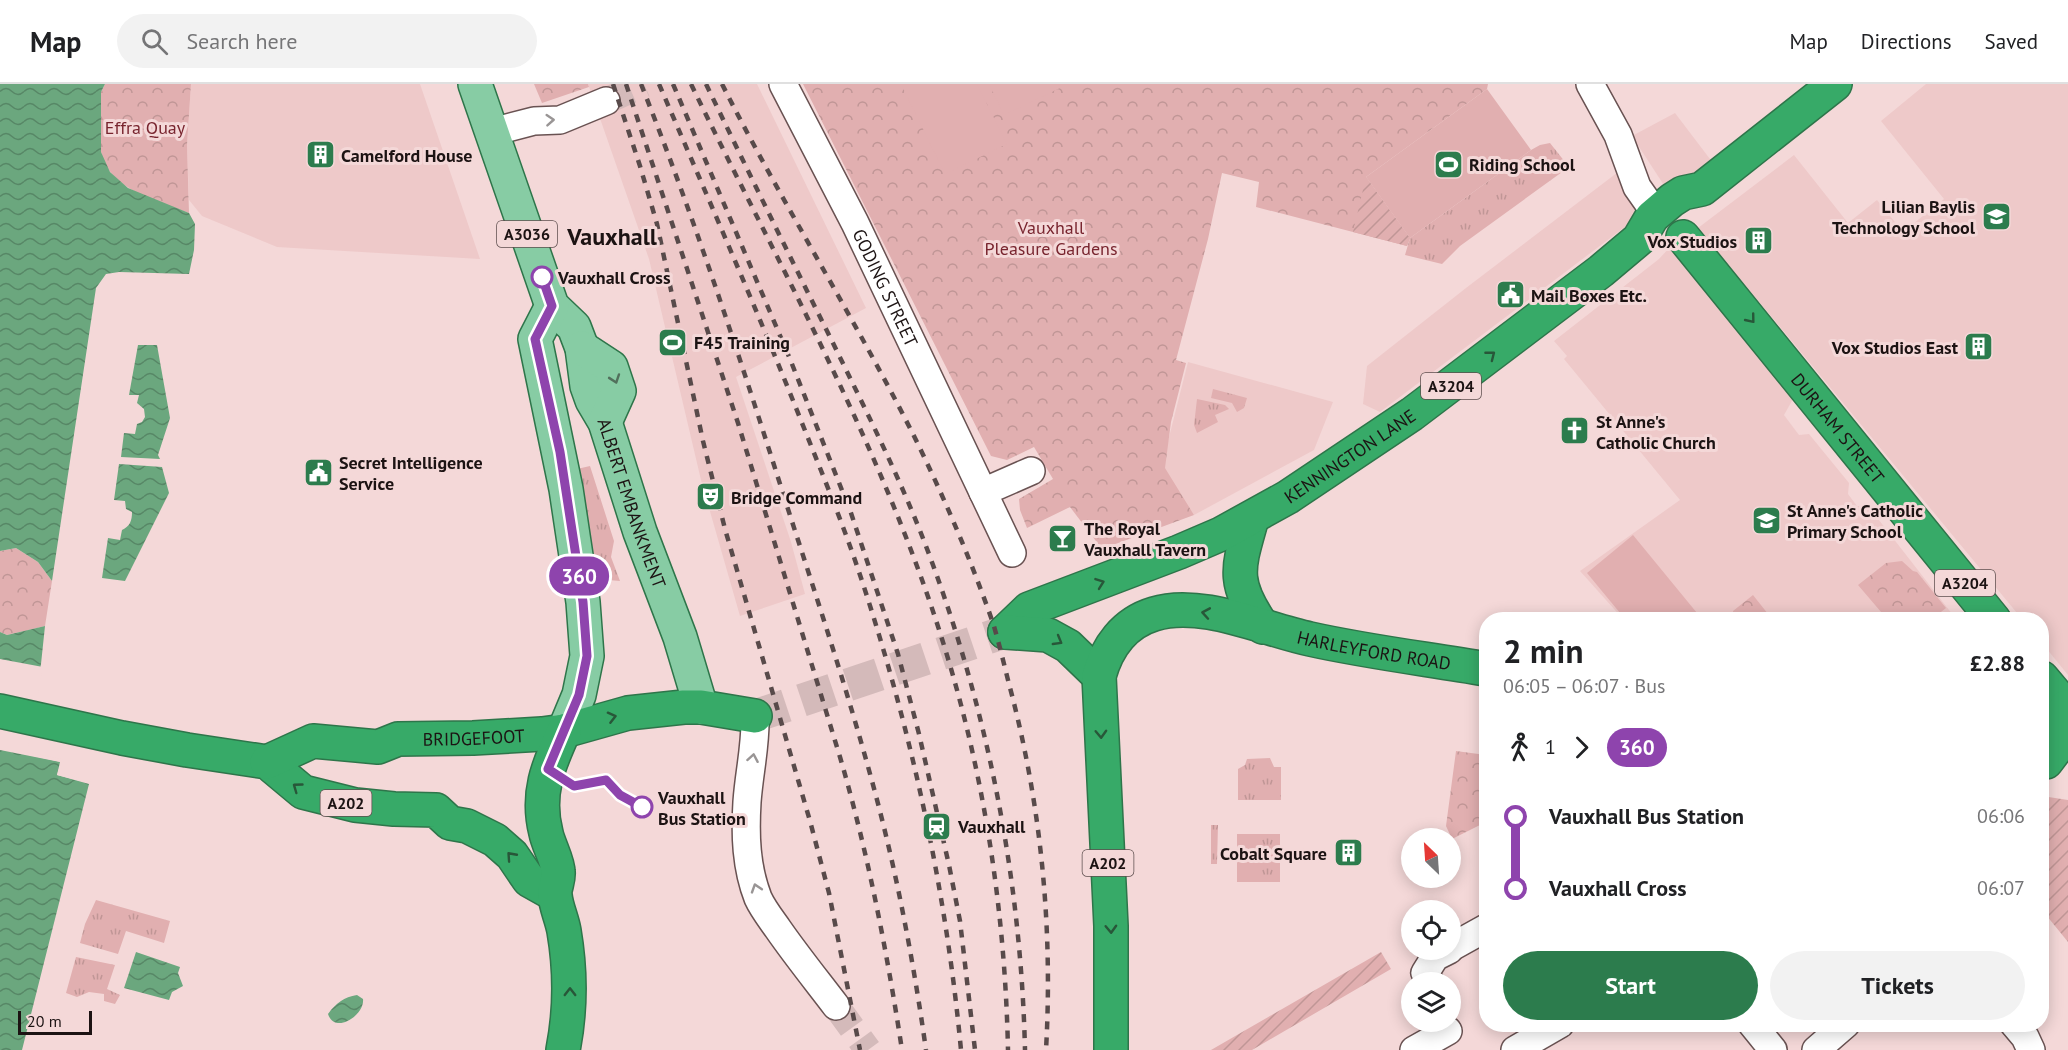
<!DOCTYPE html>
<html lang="en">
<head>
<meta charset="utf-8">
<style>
	body { margin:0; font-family:"PT Sans",sans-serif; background:#f2f2f2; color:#202124; height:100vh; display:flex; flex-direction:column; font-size:22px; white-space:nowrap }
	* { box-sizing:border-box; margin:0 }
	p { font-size:20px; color:#757577 }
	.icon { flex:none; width:33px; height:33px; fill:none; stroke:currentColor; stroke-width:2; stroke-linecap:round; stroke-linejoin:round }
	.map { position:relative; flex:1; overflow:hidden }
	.drawer { position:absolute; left:1479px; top:528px; width:570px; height:420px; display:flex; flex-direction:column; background:#fff; border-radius:24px; box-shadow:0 3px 15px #0003 }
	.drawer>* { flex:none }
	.badge { padding:0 12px; border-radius:20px; font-size:21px; line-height:39px }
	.needle { width:39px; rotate:335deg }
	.controls { position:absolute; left:1401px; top:744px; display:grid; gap:12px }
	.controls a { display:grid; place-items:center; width:60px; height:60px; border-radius:50%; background:#fff; box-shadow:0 3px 15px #0003; font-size:30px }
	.scale { position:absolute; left:18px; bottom:15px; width:74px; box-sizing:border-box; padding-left:6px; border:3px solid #1c1313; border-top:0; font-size:16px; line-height:21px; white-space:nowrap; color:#1c1313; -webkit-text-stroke:4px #f4d8d8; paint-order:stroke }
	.map>.badge { position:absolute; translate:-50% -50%; box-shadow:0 0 0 3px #fff }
	.legs { display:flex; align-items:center; gap:9px; height:66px; padding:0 24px; font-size:20px }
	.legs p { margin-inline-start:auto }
	.summary { display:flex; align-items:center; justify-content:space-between; height:102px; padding:0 24px }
	h1 { font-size:33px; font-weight:600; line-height:45px }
	.primary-button { display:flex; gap:12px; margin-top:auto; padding:12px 24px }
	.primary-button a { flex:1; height:69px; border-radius:36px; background:#2c7c4d; color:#fff; font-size:24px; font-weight:600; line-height:69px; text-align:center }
	.primary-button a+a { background:#f2f2f2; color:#202124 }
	ul { padding:0 24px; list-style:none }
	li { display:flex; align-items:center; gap:21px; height:72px; font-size:22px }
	li i { display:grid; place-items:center; width:9px; height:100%; margin:0 8px; background:currentColor }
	li i::after { content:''; width:15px; height:15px; margin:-8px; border:4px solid; border-radius:50%; background:#fff }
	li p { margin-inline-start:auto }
	li:first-child i { background:linear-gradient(#0000 50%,currentColor 0) }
	li:last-child i { background:linear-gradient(currentColor 50%,#0000 0) }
	header { display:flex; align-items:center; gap:36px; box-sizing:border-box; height:84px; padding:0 30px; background:#fff; border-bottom:2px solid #e0e0e0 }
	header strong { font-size:28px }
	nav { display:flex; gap:33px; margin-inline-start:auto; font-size:21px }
	.search { width:420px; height:54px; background:#f2f2f2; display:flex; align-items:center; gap:15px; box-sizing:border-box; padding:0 21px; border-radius:33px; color:#757577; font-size:22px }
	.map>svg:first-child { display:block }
	.built { fill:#eec9c9 }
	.grass { fill:url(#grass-tufts) }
	.forest { fill:url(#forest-crowns) }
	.garden { fill:url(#garden-furrows) }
	.pitch { fill:#e1afb0 }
	.water { fill:url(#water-waves) }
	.pier { fill:#f4d8d8 }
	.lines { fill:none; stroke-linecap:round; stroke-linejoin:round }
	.minor-tunnel { stroke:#d4baba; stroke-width:27; stroke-dasharray:27 14; stroke-linecap:butt }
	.highway-tunnel { stroke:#d4baba; stroke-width:33; stroke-dasharray:33 16; stroke-linecap:butt }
	.minor-casing { stroke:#695252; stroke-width:30 }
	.major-casing { stroke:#2e754a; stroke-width:36 }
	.highway-casing { stroke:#2e754a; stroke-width:36 }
	.minor { stroke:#fff; stroke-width:27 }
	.major { stroke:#87cca4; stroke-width:33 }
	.highway { stroke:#37aa68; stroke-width:33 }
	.rail { stroke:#584a4a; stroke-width:4.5; stroke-dasharray:8 8; stroke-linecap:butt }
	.oneway { stroke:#999595 }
	.oneway2 { stroke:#285739 }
	.oneway3 { stroke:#52705c }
	.line-1-casing { stroke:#fff; stroke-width:14 }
	.line-1 { stroke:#8e44ad; stroke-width:9 }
	.stop-1-dot { fill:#fff; stroke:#8e44ad; stroke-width:3 }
	.labels { text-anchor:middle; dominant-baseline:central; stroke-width:6; stroke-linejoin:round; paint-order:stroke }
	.shield { fill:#f4d8d8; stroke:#5d4e4e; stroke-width:1.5 }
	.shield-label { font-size:16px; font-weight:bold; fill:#1c1313 }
	.park-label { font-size:18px; fill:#78242e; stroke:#f4d8d8 }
	.poi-label { font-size:18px; font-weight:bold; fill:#1c1313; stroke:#f4d8d8; text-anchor:start }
	.stop-label { font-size:18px; font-weight:bold; fill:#1c1313; stroke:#f4d8d8; text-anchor:start }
	.street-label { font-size:18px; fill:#1c1313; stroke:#f4d8d8 }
	.district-label { font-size:24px; font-weight:bold; fill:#1c1313; stroke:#f4d8d8 }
</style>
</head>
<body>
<header>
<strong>Map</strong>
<div class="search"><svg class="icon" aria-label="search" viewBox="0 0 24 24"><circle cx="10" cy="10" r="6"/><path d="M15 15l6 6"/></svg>Search here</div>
<nav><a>Map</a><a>Directions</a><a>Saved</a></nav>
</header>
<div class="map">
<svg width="2068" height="966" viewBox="0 0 2068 966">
	<defs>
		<pattern id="grass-tufts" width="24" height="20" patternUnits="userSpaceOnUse" patternTransform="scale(1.5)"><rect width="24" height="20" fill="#e1afb0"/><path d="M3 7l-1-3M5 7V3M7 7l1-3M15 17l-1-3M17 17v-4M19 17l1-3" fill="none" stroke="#c09696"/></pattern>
		<pattern id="forest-crowns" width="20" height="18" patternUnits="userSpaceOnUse" patternTransform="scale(1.5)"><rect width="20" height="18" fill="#e1afb0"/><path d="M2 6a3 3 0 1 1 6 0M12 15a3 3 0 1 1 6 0" fill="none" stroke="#c09696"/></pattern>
		<pattern id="garden-furrows" width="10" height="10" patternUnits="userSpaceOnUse" patternTransform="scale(1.5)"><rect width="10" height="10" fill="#e1afb0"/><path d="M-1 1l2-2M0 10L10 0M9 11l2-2" fill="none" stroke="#c09696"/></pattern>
		<pattern id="water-waves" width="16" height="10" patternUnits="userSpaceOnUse" patternTransform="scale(1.5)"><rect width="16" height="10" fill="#6ba77e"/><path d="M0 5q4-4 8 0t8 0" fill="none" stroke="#578766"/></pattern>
	</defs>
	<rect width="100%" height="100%" fill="#f4d8d8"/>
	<path class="built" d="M191 0H420L480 175 277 163 202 132 189 116 187 61Z
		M588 0H757L866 224 736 293 791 458 805 510 740 532 701 396 649 175Z
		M1926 0H2068V591L2042 559V536L2022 535 1698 144 1794 71 1848 139 1877 116 1903 148 1944 115 1881 37Z
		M1675 29 1713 79 1671 112 1632 52Z
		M1622 85 1650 124 1380 328 1363 320 1367 282 1466 204Z
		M1671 162 1793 315 1784 331 1799 351 1809 350 1849 399 1848 410 1857 422H1868L1956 535H1623L1580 487 1680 416 1564 275 1567 272 1554 257 1659 175Z
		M1188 278 1333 318 1314 366 1194 431 1161 385Z"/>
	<path class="grass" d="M1550 59 1569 83 1460 162 1442 180 1405 171 1410 154 1531 66 1540 61Z
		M1213 305 1247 314 1244 324 1237 328 1232 319 1211 314Z
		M1197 315 1225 321 1229 325 1215 331 1218 338 1197 349 1194 341Z
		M590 382 614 457 611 473 620 497 596 495 577 385Z
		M1270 674 1274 683H1281V716H1238V685L1245 681 1247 675Z
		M1211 741H1218L1217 780H1211Z
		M1237 750H1280V798H1237Z
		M96 816 170 837 164 859 126 847 118 870 80 859 85 840Z
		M76 873 115 881 107 905 120 911 115 920 104 917V910L89 908 77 913 66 909Z"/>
	<path class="forest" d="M105 0H191L187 61 189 129C158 117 109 106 101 68 98 54 101 24 101 8Z
		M534 0H588L589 3 542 19Z
		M803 0H1488L1487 5 1366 93 1410 154 1407 162 1256 123 1259 98 1222 89 1208 155 1176 276 1186 279 1171 338 1165 384 1194 431 1102 465 1070 423 1027 444 1020 426 1019 415 1053 395 1034 363 1007 376 991 372Z
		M16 464 38 478 52 497 45 542 7 551 0 548V467Z
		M1902 477 1913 487 1917 488 1946 524 1932 535H1887L1858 501 1886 479Z
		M1753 511 1772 535H1734L1733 527Z
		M1456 667 1486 671V728L1484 729V739L1452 755 1446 742Z"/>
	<path class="garden" d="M1366 93 1410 154 1407 162 1353 148Z
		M2042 712 2068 716V858L2042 826Z
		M1381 868 1391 885 1252 966H1211Z"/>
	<path class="pitch" d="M901 0H977L1007 60 945 90Z
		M989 0H1058L1060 4 1004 31Z
		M1487 5 1531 66 1410 154 1366 93Z
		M1633 451 1697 529 1689 535H1625L1587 489Z"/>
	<path class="water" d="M0 0H105L101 8V68L110 88 128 104 189 129 195 140 194 166 189 190 119 188 106 190 96 204 52 497 38 478 16 464 0 467Z
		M138 261H157L170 334 158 371 160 375 121 373 124 349 135 350 137 340 142 338 145 333 144 325 137 319 139 311H129Z
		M119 380 162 383 169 409 125 497 102 494 108 454 120 456 122 446C130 442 132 437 132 428L126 425 125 417 114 416Z
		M45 542 41 580 24 670 61 678 57 691 89 700 22 966H0V548L7 551Z
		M136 868 180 883 178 889 183 902 172 908 169 916 124 904Z
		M357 911 363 915C365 931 335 951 328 930 336 919 344 913 357 911Z"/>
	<path class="pier" d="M0 575 43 583 27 668 62 675 64 678 61 689 90 697 92 700 57 691 60 678 0 666Z"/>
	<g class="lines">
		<path class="minor-tunnel" d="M606 17 644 0
			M836 922 868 966"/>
		<path class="highway-tunnel" d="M755 632 1005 548"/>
		<defs>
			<g id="minor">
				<path id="s1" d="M783 0 855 139 1012 469"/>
				<path d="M1590 0 1618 51 1637 103 1656 130"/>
				<path d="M492 48 534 37 560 36 606 17"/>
				<path d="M983 408 1031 387"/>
				<path d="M755 632C756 661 749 689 747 718 745 751 746 783 758 814 763 825 771 835 778 845 796 871 817 897 836 922"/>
				<path d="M1450 864 1486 844"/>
				<path d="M1430 898 1425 889 1435 873 1449 866"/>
				<path d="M1752 940 1773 966"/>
				<path d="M2014 940 2025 953 2031 966"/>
				<path d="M1414 966 1448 947"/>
				<path d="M1515 966 1560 940"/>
				<path d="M1816 966 1846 940"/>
			</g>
			<g id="major">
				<path id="s2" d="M475 0 552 222 574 243 582 264 587 302 592 316 605 338 640 448 680 553 701 623"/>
				<path d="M552 222 535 255 566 405 583 518 587 572 579 611 564 647"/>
				<path d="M582 264 611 283 619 307 605 338"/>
			</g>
			<g id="highway">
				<path id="s3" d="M1683 153 1994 536"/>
				<path d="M1252 434C1238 484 1231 497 1263 543"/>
				<path id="s4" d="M1005 548 1029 525 1179 468 1221 450 1288 413 1412 330 1601 187 1639 155 1652 133 1672 116 1683 109 1702 105 1835 0"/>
				<path d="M1005 548 1048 551 1068 562 1099 592"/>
				<path d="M2042 594 2068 625"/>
				<path d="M0 627 122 654 187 666 267 678 303 708 355 721 394 725 436 726 450 739 467 742 495 756 512 771 529 796 554 810"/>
				<path id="s5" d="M267 678 313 657 378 663 398 655 473 654 542 650 564 647 628 629 684 623H701L755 632"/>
				<path d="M2046 678 2061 658 2066 623"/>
				<path d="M563 966C571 925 571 888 564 847 562 835 556 823 555 811 554 804 559 796 558 788 558 777 548 760 546 749 536 710 548 682 564 647"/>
				<path id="s6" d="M1111 966V842L1099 592C1107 563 1124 539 1154 530 1201 515 1263 545 1310 555 1368 568 1428 575 1486 585"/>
			</g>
		</defs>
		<use href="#minor" class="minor-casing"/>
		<use href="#major" class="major-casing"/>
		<use href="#highway" class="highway-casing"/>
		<use href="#minor" class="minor"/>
		<use href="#major" class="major"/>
		<use href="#highway" class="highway"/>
		<path class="rail" d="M613 0 640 82 657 140 703 357 725 445 810 737 829 809 860 966
			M626 0 738 339 840 673C868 769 887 868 902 966
			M641 0C696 138 742 280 787 422 818 518 850 614 876 712 898 795 914 881 926 966
			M659 0C708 114 758 228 804 344 824 394 845 445 862 497 912 649 946 806 961 966
			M673 0 790 275 851 429 898 570 919 650 949 781 960 837 975 966
			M691 0C779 182 881 361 942 555 984 688 1005 826 1008 966
			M706 0C747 85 789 171 831 255 867 329 905 403 933 481 990 637 1021 800 1025 966
			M722 0C782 119 854 233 914 352 944 413 971 476 993 539 999 559 1004 580 1009 600 1041 719 1053 843 1046 966"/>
	</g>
	<defs><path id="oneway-chevron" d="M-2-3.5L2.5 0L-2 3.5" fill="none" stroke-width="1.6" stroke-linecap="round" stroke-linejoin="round" transform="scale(1.5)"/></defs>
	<g class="oneway">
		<use href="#oneway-chevron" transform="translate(550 36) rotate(-4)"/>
		<use href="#oneway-chevron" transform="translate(753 674) rotate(-80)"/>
		<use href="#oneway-chevron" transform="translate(756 804) rotate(-108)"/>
	</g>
	<g class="oneway2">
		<use href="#oneway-chevron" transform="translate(1751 235) rotate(51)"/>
		<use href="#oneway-chevron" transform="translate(1491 271) rotate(-38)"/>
		<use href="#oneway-chevron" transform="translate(1100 499) rotate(-20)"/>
		<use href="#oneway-chevron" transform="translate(1206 529) rotate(-170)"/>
		<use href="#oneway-chevron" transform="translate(1058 557) rotate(30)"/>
		<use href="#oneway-chevron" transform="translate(612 633) rotate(-14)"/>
		<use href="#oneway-chevron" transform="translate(1101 650) rotate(88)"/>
		<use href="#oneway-chevron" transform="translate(297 703) rotate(-144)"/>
		<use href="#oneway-chevron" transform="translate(511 772) rotate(-132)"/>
		<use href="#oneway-chevron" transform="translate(1111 845) rotate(88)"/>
		<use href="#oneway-chevron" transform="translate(570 908) rotate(-90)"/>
	</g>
	<use class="oneway3" href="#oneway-chevron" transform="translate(615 295) rotate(71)"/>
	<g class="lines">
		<defs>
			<path id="line-1" d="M542 193 552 222 535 255 560 368 583 518 587 572 579 611 548 685 574 702 606 696 620 711 642 723"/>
		</defs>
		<use href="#line-1" class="line-1-casing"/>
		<use href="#line-1" class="line-1"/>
	</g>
	<defs>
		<symbol id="building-square" viewBox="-11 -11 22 22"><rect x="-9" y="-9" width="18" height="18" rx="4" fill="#2c7c4d" stroke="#f4d8d8"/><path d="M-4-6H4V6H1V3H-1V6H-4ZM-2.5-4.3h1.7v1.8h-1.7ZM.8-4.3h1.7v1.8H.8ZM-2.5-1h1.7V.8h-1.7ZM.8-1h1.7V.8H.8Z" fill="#fff"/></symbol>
		<symbol id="stadium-square" viewBox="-11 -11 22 22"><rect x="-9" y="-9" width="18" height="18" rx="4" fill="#2c7c4d" stroke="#f4d8d8"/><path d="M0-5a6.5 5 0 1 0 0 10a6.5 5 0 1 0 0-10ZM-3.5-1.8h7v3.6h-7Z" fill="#fff"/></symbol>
		<symbol id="school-square" viewBox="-11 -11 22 22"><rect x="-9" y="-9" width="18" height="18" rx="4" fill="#2c7c4d" stroke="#f4d8d8"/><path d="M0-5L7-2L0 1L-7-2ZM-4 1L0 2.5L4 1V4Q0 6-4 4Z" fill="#fff"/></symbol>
		<symbol id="civic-square" viewBox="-11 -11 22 22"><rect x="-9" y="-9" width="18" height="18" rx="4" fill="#2c7c4d" stroke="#f4d8d8"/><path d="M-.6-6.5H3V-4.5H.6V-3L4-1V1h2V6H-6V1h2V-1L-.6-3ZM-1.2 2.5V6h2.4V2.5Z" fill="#fff"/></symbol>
		<symbol id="church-square" viewBox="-11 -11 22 22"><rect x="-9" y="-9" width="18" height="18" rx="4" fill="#2c7c4d" stroke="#f4d8d8"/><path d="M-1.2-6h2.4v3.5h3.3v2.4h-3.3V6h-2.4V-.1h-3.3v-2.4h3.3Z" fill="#fff"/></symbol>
		<symbol id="theatre-square" viewBox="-11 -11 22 22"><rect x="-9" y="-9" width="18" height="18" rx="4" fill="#2c7c4d" stroke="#f4d8d8"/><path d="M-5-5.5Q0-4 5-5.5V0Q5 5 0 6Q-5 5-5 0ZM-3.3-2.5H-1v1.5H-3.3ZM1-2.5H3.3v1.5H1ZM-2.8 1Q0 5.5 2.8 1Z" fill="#fff"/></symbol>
		<symbol id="bar-square" viewBox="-11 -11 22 22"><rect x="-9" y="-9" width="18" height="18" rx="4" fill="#2c7c4d" stroke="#f4d8d8"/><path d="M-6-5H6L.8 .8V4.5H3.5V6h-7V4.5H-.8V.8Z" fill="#fff"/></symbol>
		<symbol id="station-square" viewBox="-11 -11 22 22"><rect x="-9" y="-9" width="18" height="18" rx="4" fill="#2c7c4d" stroke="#f4d8d8"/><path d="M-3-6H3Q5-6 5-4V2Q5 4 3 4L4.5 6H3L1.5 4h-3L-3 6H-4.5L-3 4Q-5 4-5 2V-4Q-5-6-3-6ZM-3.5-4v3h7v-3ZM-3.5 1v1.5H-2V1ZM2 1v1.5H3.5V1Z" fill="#fff"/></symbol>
	</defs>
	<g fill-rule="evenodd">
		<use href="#building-square" x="304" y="54" width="33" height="33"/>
		<use href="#stadium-square" x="1432" y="64" width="33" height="33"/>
		<use href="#school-square" x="1980" y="116" width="33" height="33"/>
		<use href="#building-square" x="1742" y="140" width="33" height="33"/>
		<use href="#civic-square" x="1494" y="194" width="33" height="33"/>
		<use href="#stadium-square" x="656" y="242" width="33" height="33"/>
		<use href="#building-square" x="1962" y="246" width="33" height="33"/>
		<use href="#church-square" x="1558" y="330" width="33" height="33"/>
		<use href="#civic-square" x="302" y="372" width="33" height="33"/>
		<use href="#theatre-square" x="694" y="396" width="33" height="33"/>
		<use href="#school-square" x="1750" y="420" width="33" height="33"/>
		<use href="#bar-square" x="1046" y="438" width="33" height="33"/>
		<use href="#station-square" x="920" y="726" width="33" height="33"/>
		<use href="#building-square" x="1332" y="752" width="33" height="33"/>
	</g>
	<g class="stop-1-dot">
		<circle cx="542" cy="193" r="10"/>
		<circle cx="642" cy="723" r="10"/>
	</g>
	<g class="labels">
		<g class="shield">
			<rect x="497" y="137" width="60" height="26" rx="4.5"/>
			<rect x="1421" y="289" width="60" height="26" rx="4.5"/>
			<rect x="1935" y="486" width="60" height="26" rx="4.5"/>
			<rect x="320.5" y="706" width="51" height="26" rx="4.5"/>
			<rect x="1082.5" y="766" width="51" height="26" rx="4.5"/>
		</g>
		<g class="shield-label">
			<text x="527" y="150">A3036</text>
			<text x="1451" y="302">A3204</text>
			<text x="1965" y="499">A3204</text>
			<text x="346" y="719">A202</text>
			<text x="1108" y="779">A202</text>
		</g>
		<g class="park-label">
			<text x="145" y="43">Effra Quay</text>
			<text x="1051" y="143">Vauxhall<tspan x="1051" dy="21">Pleasure Gardens</tspan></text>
		</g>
		<g class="poi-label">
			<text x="341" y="71">Camelford House</text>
			<text x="1469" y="80">Riding School</text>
			<text x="1975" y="122" text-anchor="end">Lilian Baylis<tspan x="1975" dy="21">Technology School</tspan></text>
			<text x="1737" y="157" text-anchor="end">Vox Studios</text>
			<text x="1531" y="211">Mail Boxes Etc.</text>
			<text x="694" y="258">F45 Training</text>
			<text x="1958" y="263" text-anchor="end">Vox Studios East</text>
			<text x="1596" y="337">St Anne's<tspan x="1596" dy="21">Catholic Church</tspan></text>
			<text x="339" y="378">Secret Intelligence<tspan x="339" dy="21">Service</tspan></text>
			<text x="731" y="413">Bridge Command</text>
			<text x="1787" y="426">St Anne's Catholic<tspan x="1787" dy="21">Primary School</tspan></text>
			<text x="1084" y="444">The Royal<tspan x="1084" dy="21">Vauxhall Tavern</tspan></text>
			<text x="958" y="742">Vauxhall</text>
			<text x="1327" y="769" text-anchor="end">Cobalt Square</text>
		</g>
		<g class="stop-label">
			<text x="558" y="193">Vauxhall Cross</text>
			<text x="658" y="713">Vauxhall<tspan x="658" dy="21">Bus Station</tspan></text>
		</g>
		<g class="street-label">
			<text stroke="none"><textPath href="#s1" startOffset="228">GODING STREET</textPath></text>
			<text stroke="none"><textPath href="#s3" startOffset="246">DURHAM STREET</textPath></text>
			<text stroke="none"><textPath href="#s4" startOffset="390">KENNINGTON LANE</textPath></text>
			<text stroke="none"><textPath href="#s2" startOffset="452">ALBERT EMBANKMENT</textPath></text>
			<text stroke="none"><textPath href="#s6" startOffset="686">HARLEYFORD ROAD</textPath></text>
			<text stroke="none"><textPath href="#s5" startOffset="213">BRIDGEFOOT</textPath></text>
		</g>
		<g class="district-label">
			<text x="612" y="152">Vauxhall</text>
		</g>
	</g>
</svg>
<div class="controls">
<a><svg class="needle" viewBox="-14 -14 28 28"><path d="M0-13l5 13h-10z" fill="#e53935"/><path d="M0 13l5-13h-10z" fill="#757577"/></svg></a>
<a><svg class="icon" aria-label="locate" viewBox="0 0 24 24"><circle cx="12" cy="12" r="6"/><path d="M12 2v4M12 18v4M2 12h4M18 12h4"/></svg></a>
<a><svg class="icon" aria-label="layers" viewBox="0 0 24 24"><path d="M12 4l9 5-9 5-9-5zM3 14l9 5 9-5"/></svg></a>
</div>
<div class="scale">20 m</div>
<b class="badge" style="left:579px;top:492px;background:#8e44ad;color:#fff">360</b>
<section class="drawer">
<div class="summary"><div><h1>2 min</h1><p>06:05 – 06:07 · Bus</p></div><b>£2.88</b></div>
<div class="legs"><svg class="icon" aria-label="walk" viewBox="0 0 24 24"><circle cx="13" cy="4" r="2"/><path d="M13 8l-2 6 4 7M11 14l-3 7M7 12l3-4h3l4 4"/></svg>1<svg class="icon" aria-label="forward" viewBox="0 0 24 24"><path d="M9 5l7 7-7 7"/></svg><b class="badge" style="background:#8e44ad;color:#fff">360</b></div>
<ul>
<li><i style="color:#8e44ad"></i><b>Vauxhall Bus Station</b><p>06:06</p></li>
<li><i style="color:#8e44ad"></i><b>Vauxhall Cross</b><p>06:07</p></li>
</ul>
<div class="primary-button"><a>Start</a><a>Tickets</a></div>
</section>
</div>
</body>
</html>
